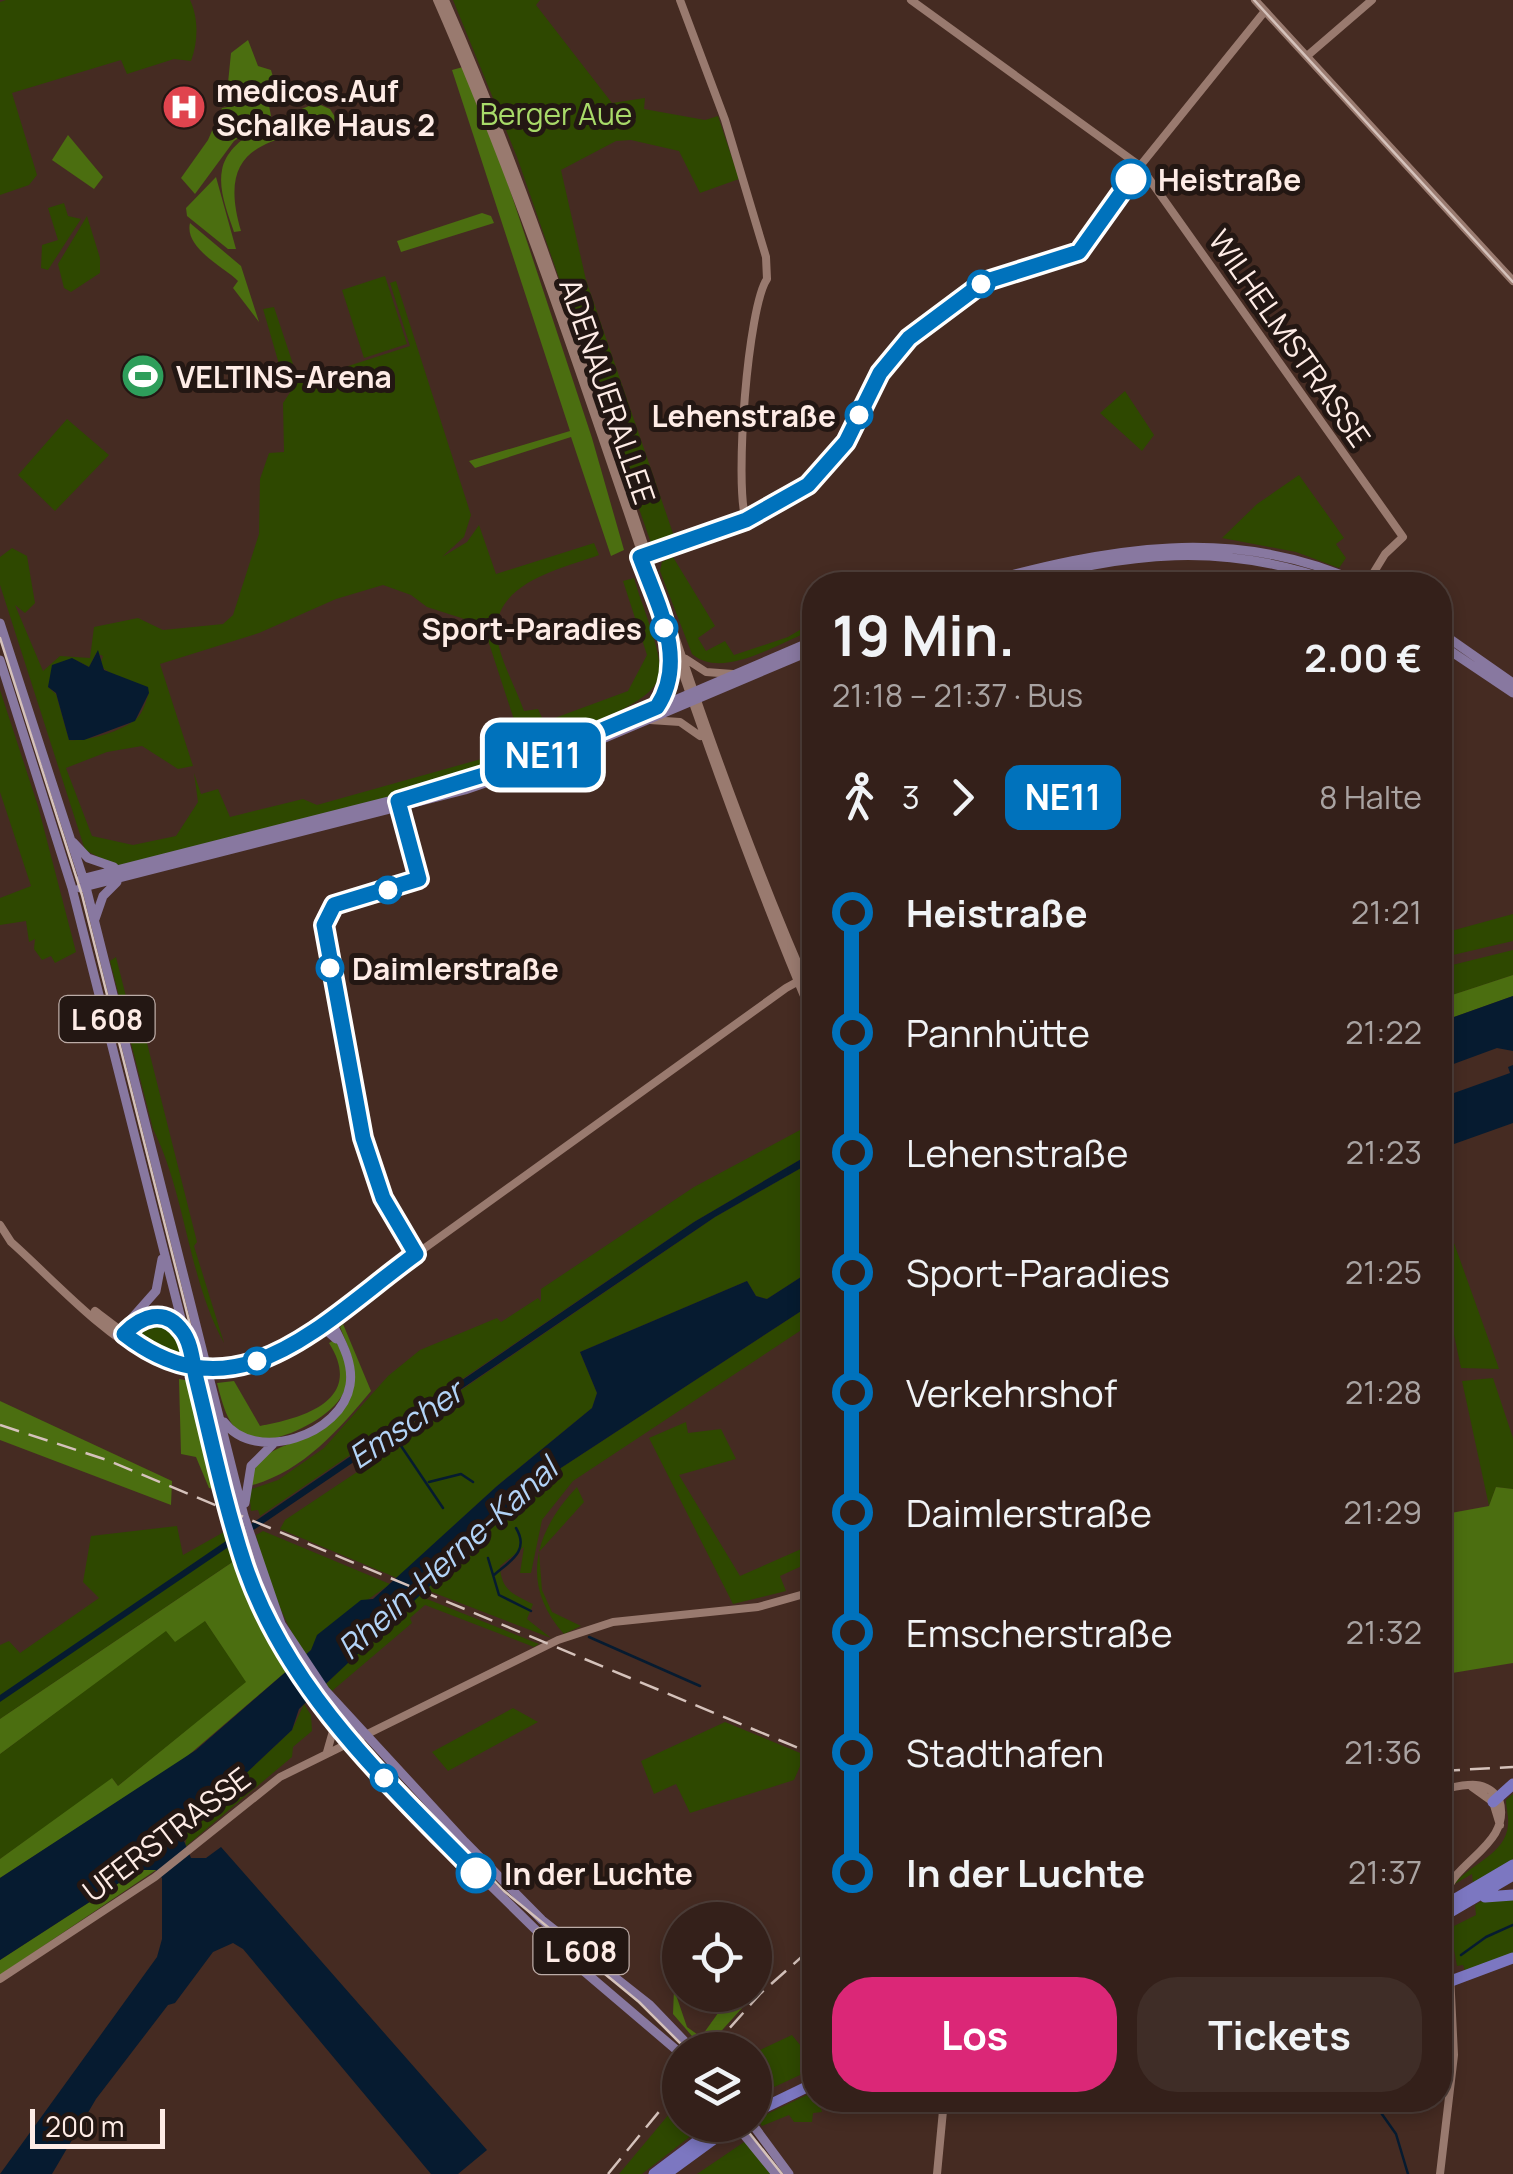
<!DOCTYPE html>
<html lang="de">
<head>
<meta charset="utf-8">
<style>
	body { margin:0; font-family:Manrope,sans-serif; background:#3f2d27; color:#f1f3f6; height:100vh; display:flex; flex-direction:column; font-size:38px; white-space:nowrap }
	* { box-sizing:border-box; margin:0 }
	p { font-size:32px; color:#a9a3a2 }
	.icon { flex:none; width:55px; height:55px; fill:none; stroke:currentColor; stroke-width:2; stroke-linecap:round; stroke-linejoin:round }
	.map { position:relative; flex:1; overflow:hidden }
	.details { position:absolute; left:802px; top:572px; width:650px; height:1540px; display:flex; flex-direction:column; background:#34201a; border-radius:40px; box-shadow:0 5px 15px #0003,0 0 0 2px #4e3e39 }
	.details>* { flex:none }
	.badge { padding:0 20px; border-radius:15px; font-size:35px; line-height:65px }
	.controls { position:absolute; left:662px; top:1902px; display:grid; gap:20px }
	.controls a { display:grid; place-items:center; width:110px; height:110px; border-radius:50%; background:#34201a; box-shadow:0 5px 15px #0003,0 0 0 2px #4e3e39; font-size:50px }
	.scale { position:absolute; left:30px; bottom:25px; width:135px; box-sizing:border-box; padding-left:10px; border:5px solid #feece6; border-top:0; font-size:28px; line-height:35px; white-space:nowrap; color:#feece6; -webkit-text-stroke:8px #231713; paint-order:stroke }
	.map>.badge { position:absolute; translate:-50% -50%; box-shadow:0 0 0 5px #fff }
	.legs { display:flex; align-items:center; gap:15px; height:110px; padding:0 30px; font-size:32px }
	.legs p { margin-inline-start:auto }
	.head { display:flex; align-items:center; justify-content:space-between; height:170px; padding:0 30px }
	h1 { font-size:55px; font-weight:700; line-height:75px }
	.button { display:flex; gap:20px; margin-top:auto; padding:20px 30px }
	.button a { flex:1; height:115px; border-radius:40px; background:#db2777; color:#fff; font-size:40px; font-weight:700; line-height:115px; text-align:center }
	.button a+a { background:#3f2d27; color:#f1f3f6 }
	ul { padding:0 30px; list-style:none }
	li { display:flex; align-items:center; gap:35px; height:120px; font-size:38px }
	li i { display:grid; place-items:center; width:15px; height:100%; margin:0 12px; background:currentColor }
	li i::after { content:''; width:25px; height:25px; margin:-12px; border:8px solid; border-radius:50%; background:#34201a }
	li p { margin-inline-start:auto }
	li:first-child i { background:linear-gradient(#0000 50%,currentColor 0) }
	li:last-child i { background:linear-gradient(currentColor 50%,#0000 0) }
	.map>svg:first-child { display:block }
	.green { fill:#2e4800; fill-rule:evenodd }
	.forest { fill:#4b6e10 }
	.water { fill:#061b30 }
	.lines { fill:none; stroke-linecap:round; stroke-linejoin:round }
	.stream { stroke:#061b30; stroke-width:2.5 }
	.secondary { stroke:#997a6f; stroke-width:8 }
	.primary { stroke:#8878a0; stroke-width:9 }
	.highway { stroke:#7c77c1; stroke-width:11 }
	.tram { stroke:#d5c2bb; stroke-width:2.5 }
	.rail { stroke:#d5c2bb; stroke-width:2.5; stroke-dasharray:20 10; stroke-linecap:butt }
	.line-1-casing { stroke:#fff; stroke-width:22 }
	.line-1 { stroke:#0072bc; stroke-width:15 }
	.stop-1-dot { fill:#fff; stroke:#0072bc; stroke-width:5 }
	.labels { text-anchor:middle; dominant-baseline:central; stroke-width:10; stroke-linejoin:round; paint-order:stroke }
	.shield { fill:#231713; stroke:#bcaca7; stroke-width:2.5 }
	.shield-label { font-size:28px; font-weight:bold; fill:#feece6 }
	.poi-label { font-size:30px; font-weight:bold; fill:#feece6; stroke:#231713; text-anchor:start }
	.park-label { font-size:30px; fill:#a8da69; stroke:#231713 }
	.stop-label { font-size:30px; font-weight:bold; fill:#feece6; stroke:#231713; text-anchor:start }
	.street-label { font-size:30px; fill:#feece6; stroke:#231713 }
	.water-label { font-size:32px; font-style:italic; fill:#b2d3f7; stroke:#231713 }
</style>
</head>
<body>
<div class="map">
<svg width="1513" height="2174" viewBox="0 0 1513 2174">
	<rect width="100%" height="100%" fill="#452b22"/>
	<path class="green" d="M6 0H190C199 19 198 42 191 61L174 59 127 74 121 60 12 93 37 175 29 185 0 195V2Z
		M453 0H540L536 5 612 103 645 98 644 109 705 120 718 116 739 179 700 193 679 151 631 140 616 141 561 170 586 280 676 542 652 546 517 157Z
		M64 203 68 216 81 219 48 270 41 268 42 245 58 240 48 208Z
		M87 216 100 258V273L71 292 64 288 58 264Z
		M385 276 407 344 364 358 342 290Z
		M396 281 471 515 464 537 442 557 467 542 479 525 496 574 594 543 599 555C561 569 491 583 497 637 500 660 516 688 524 711L538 709 544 722 628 691 647 655 623 581 634 578C642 607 658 640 660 669 663 709 553 734 522 744L483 625 427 607 411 595 383 585 336 599 259 633 160 664 193 766 178 769 142 746 107 752 66 768 92 836 133 845 176 836 198 802 194 773 201 794 218 789 230 817 303 799 317 805 517 749 521 759 401 798 116 866 85 850 0 585V557L12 548 27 556 35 603 25 613 15 605 43 671 60 656 90 658 94 627 138 618 163 630 223 624 233 615 259 534 260 479 269 453 284 452 283 403 293 388 281 371 263 309 274 307 299 382 410 346 390 283ZM96 653 103 656 100 665C114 679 135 680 149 693 146 700 144 710 139 716 128 730 86 742 69 740L56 694 48 687 53 674 76 660 89 667Z
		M1125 391 1154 435 1142 451 1100 413Z
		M67 419 109 455 55 511 18 475Z
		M1299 475 1344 538 1336 544 1346 558 1339 568 1296 552 1222 538 1257 504Z
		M673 557 715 626 698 638 706 651 725 641 734 655 788 637 815 621V629C782 641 723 681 692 654L660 571 662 562Z
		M0 690 38 806 76 952 55 963 51 956 42 960 34 949 35 939 29 942 26 921 0 925V898L31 886 0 792Z
		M1513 914V941L1440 958V934Z
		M1513 950V975L1440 999V968Z
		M116 957 133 1024 146 1039 197 1242 194 1246 224 1343C188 1278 186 1195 153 1129L110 961Z
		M815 1122V1151L694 1222 260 1516 258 1510 251 1511 249 1490 278 1480 324 1448 388 1376 420 1350 497 1318 501 1322 538 1298 541 1302V1289L694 1187Z
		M815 1160V1268L767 1299 756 1296 747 1281 580 1352 597 1393 592 1408 497 1486 397 1578 280 1529 285 1520 387 1452 391 1438 715 1217Z
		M1440 1204 1497 1363 1499 1369 1461 1368 1440 1269Z
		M815 1302V1321L573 1481 542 1520 531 1573H520L524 1547 500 1566C501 1590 513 1594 533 1604L527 1619 551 1638 424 1589 544 1479Z
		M145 1320C175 1321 180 1336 186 1363L164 1357 137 1338 135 1329Z
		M1493 1378 1513 1438V1489L1496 1487 1489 1506 1462 1381Z
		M686 1422 688 1433 721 1429 736 1459 679 1475 740 1576 815 1543V1560L780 1576 786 1591 733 1604 649 1438Z
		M577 1487 584 1502 539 1552 542 1590 552 1612 581 1626 564 1634C519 1584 535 1531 577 1487Z
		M177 1526 183 1555 231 1528 240 1557 0 1719V1645L9 1641 20 1653 99 1598 83 1582 91 1536Z
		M263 1531 390 1584 318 1635 314 1648 305 1655C281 1617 268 1579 256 1535Z
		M417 1595 539 1644 534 1647 425 1605 410 1618 412 1623 332 1691 326 1684Z
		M205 1621 247 1682 118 1786 113 1779 0 1859V1754L166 1630Z
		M304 1704 311 1715 312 1731 293 1747 292 1757 185 1847 188 1828 292 1730Z
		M513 1708 538 1722 448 1771 432 1752Z
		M725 1722 805 1755 794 1780 690 1813 676 1784 654 1794 641 1761Z
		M1513 1794V1859L1473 1883 1472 1874 1453 1885C1470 1864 1506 1854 1508 1825 1509 1816 1506 1808 1506 1800Z
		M1513 1897V1955L1465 1971 1463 1965 1457 1966 1450 1928 1476 1915 1475 1905 1487 1898Z
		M792 2035 809 2056 815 2055V2068L755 2096V2085L768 2072 760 2050Z
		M815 2091 822 2112 813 2113 812 2122H794L789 2115 762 2126 757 2119Z
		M680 2101V2125H705L642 2174H619Z
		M747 2140 775 2174H697Z"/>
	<path class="forest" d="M248 40 258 66 271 70 273 77 268 86 232 94 228 83 231 53Z
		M463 67 503 169 592 438 624 550 611 556 571 437 475 468 469 461 570 431 452 70Z
		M268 100 271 116 234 141 195 194 181 178 208 140 222 108Z
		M316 103 330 109 340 125C270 140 215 143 241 231L234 232C228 214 218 190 222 170 229 133 287 116 316 103Z
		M68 135 103 177 94 189 52 160Z
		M216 177 236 249H228L187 216 186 208Z
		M482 213 491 216 494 223 401 252 397 241Z
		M190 223 241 266 259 322 233 288 238 281C226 268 184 249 190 223Z
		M1513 975V996L1440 1022V999Z
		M343 1324 371 1391C338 1431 301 1473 249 1486 257 1445 289 1449 318 1430 326 1425 332 1413 338 1405 363 1373 354 1362 340 1327Z
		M334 1340C371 1385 330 1417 291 1433 281 1436 264 1444 253 1440 228 1432 223 1405 217 1383L234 1381 260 1426C304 1418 365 1400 329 1343Z
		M179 1379 191 1381 220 1490 209 1488 196 1457 181 1454Z
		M0 1401 172 1481 171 1505 0 1440Z
		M1496 1487 1513 1489V1663L1440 1675V1533L1448 1529H1440V1515L1489 1506Z
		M240 1557 289 1669 184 1759 0 1878V1859L112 1778 118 1786 246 1682 205 1621 175 1642 166 1631 0 1754V1719Z
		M139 1870H156L0 1975V1960Z
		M674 1989 687 2027 701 2037 731 1995H754L704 2050 673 2014Z"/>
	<path class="water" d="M98 650 104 670 148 687 149 693 135 721 84 740H69L56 693 48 687 52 665 72 658 89 667Z
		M1513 996V1051L1497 1048 1440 1069V1022Z
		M1513 1065V1123L1440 1149V1098L1510 1073 1508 1067Z
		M815 1151V1160L715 1217 0 1702V1695L694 1222Z
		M815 1268V1302L544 1479 299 1709 292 1730 188 1828 184 1841 191 1858H206L221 1847 487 2150 458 2174H431L243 1949 233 1943 213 1952 175 2003 168 2005 96 2099 52 2174H0L157 1957 162 1939V1878L156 1870H139L0 1960V1878L196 1750 311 1650 317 1635 361 1600 373 1599 497 1486 592 1408 597 1393 580 1352 747 1281 756 1296 767 1299Z"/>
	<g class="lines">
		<path class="stream" d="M395 1437 443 1508
			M429 1482 461 1474 473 1482
			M488 1558 499 1595 531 1611
			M494 1575C510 1561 530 1551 516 1528
			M589 1637 700 1686
			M1461 1955 1486 1937 1513 1925
			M1372 2100 1396 2134 1408 2174"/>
		<path class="secondary" d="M437 0C583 333 672 688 815 1022
			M445 0C589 326 670 677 815 1003
			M680 0 725 120 766 257 767 279C748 306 734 485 746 520
			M911 0 1140 166 1403 537 1385 554 1366 585
			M1255 0 1513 281
			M1307 56 1372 0
			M650 561 799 492 833 460 884 366 914 334 984 282 1066 259 1086 245 1140 166 1265 11
			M686 659 706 672 733 674
			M658 706 674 664
			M650 720 680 722 700 736
			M0 1225 11 1242C81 1304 170 1418 272 1358L786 988 815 972
			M95 1311C144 1348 192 1391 257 1362
			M291 1665 333 1731 327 1752
			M1472 1787 1493 1802 1500 1825
			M0 1979 155 1877 280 1777 558 1640 613 1622 758 1607 815 1591
			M937 2174 944 2100
			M1440 2174 1454 2055 1446 1893C1456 1860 1513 1843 1499 1799 1484 1777 1461 1786 1440 1790"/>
		<path class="primary" d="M974 585C1106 548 1235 523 1365 585
			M1007 585C1128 553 1222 539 1343 585
			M0 623 86 887 244 1516 281 1624 325 1690 465 1842 542 1920 650 2005 693 2050
			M1440 632 1513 683
			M1440 644 1513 693
			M0 660 72 888 234 1528 274 1634 323 1708 436 1832 539 1933 680 2053
			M73 842 88 858 114 867
			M81 879 475 779 591 736 815 640
			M80 888 465 790 555 759 815 649
			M95 919 103 896 117 882
			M319 1324 336 1339
			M117 1335 156 1291 162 1259
			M117 1335 154 1316 171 1321 183 1332
			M224 1422C255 1464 342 1435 350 1385 354 1361 339 1338 329 1317
			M245 1503 251 1466 273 1444
			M736 2125 776 2174
			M753 2125 789 2174"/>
		<path class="highway" d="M1493 1802 1513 1784
			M1485 1897 1513 1895
			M1440 1908 1513 1865
			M1440 1918 1513 1875
			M1451 1981 1513 1958
			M755 2112 815 2083
			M654 2174 719 2125
			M666 2174 733 2125"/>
		<path class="tram" d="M1254 0 1513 282
			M0 638 82 895 230 1484 268 1607 318 1688 380 1762 504 1891 639 2002 687 2050
			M743 2125 782 2174"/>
		<path class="rail" d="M0 1425 107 1460 815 1755
			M1440 1771 1513 1767
			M710 2050 761 1993 815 1945
			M608 2174 680 2086"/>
	</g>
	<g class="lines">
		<defs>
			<path id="line-1" d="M476 1873C386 1781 288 1691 245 1566 225 1506 212 1443 197 1382 193 1367 192 1343 182 1331 165 1307 141 1316 124 1334 237 1422 322 1322 416 1254L383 1198 363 1138 324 925 334 905 419 879 398 801 526 762 657 707C688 660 658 606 640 557L746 520 808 485 846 442 880 373 909 338 984 282 1079 252 1131 179"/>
		</defs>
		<use href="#line-1" class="line-1-casing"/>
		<use href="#line-1" class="line-1"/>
	</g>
	<defs>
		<symbol id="hospital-disc" viewBox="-11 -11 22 22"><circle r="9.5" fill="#e0444e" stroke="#231713"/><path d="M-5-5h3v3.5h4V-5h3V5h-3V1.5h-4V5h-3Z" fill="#fff"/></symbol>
		<symbol id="stadium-disc" viewBox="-11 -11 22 22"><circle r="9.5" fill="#2e9e5b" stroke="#231713"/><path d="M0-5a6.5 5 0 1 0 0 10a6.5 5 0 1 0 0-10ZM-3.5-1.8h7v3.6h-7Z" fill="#fff"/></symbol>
	</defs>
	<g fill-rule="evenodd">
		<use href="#hospital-disc" x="159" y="82" width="50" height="50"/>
		<use href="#stadium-disc" x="118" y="351" width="50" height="50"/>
	</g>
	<g class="stop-1-dot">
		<circle cx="1131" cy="179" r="18"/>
		<circle cx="981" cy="284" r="12"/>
		<circle cx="859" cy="415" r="12"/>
		<circle cx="664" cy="628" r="12"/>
		<circle cx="388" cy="890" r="12"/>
		<circle cx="330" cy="968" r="12"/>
		<circle cx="257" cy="1361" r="12"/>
		<circle cx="384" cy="1778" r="12"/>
		<circle cx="476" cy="1873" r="18"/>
	</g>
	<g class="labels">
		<g class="shield">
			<rect x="59.5" y="996" width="95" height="46" rx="8"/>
			<rect x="533.5" y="1928" width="95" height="46" rx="8"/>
		</g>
		<g class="shield-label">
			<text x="107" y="1019">L 608</text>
			<text x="581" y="1951">L 608</text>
		</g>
		<g class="poi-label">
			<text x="216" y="90">medicos.Auf<tspan x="216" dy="34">Schalke Haus 2</tspan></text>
			<text x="176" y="376">VELTINS-Arena</text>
		</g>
		<g class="park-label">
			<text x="556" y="113">Berger Aue</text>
		</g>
		<g class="stop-label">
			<text x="1158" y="179">Heistraße</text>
			<text x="836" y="415" text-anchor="end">Lehenstraße</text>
			<text x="642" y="628" text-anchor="end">Sport-Paradies</text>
			<text x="352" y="968">Daimlerstraße</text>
			<text x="504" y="1873">In der Luchte</text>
		</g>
		<g class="street-label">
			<text transform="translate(1290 338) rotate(55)">WILHELMSTRASSE</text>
			<text transform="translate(608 391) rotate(71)">ADENAUERALLEE</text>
			<text transform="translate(166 1834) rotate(-37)">UFERSTRASSE</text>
		</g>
		<g class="water-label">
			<text transform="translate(405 1424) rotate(-34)">Emscher</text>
			<text transform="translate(447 1558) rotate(-42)">Rhein-Herne-Kanal</text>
		</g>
	</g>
</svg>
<div class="controls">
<a><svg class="icon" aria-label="locate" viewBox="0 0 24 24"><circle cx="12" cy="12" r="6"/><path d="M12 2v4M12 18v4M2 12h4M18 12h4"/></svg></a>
<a><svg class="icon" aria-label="layers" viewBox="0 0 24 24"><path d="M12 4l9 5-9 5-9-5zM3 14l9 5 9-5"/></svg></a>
</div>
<div class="scale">200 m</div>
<b class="badge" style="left:543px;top:755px;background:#0072bc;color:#fff">NE11</b>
<section class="details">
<div class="head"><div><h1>19 Min.</h1><p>21:18 – 21:37 · Bus</p></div><b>2.00 €</b></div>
<div class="legs"><svg class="icon" aria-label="walk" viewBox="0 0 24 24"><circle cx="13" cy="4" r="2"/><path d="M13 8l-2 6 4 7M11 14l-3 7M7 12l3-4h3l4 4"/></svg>3<svg class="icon" aria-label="forward" viewBox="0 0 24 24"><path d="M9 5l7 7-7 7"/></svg><b class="badge" style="background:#0072bc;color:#fff">NE11</b><p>8 Halte</p></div>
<ul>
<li><i style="color:#0072bc"></i><b>Heistraße</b><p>21:21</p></li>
<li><i style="color:#0072bc"></i><span>Pannhütte</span><p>21:22</p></li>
<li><i style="color:#0072bc"></i><span>Lehenstraße</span><p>21:23</p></li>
<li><i style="color:#0072bc"></i><span>Sport-Paradies</span><p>21:25</p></li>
<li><i style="color:#0072bc"></i><span>Verkehrshof</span><p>21:28</p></li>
<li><i style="color:#0072bc"></i><span>Daimlerstraße</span><p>21:29</p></li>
<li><i style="color:#0072bc"></i><span>Emscherstraße</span><p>21:32</p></li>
<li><i style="color:#0072bc"></i><span>Stadthafen</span><p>21:36</p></li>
<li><i style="color:#0072bc"></i><b>In der Luchte</b><p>21:37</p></li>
</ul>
<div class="button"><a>Los</a><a>Tickets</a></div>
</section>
</div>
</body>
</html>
